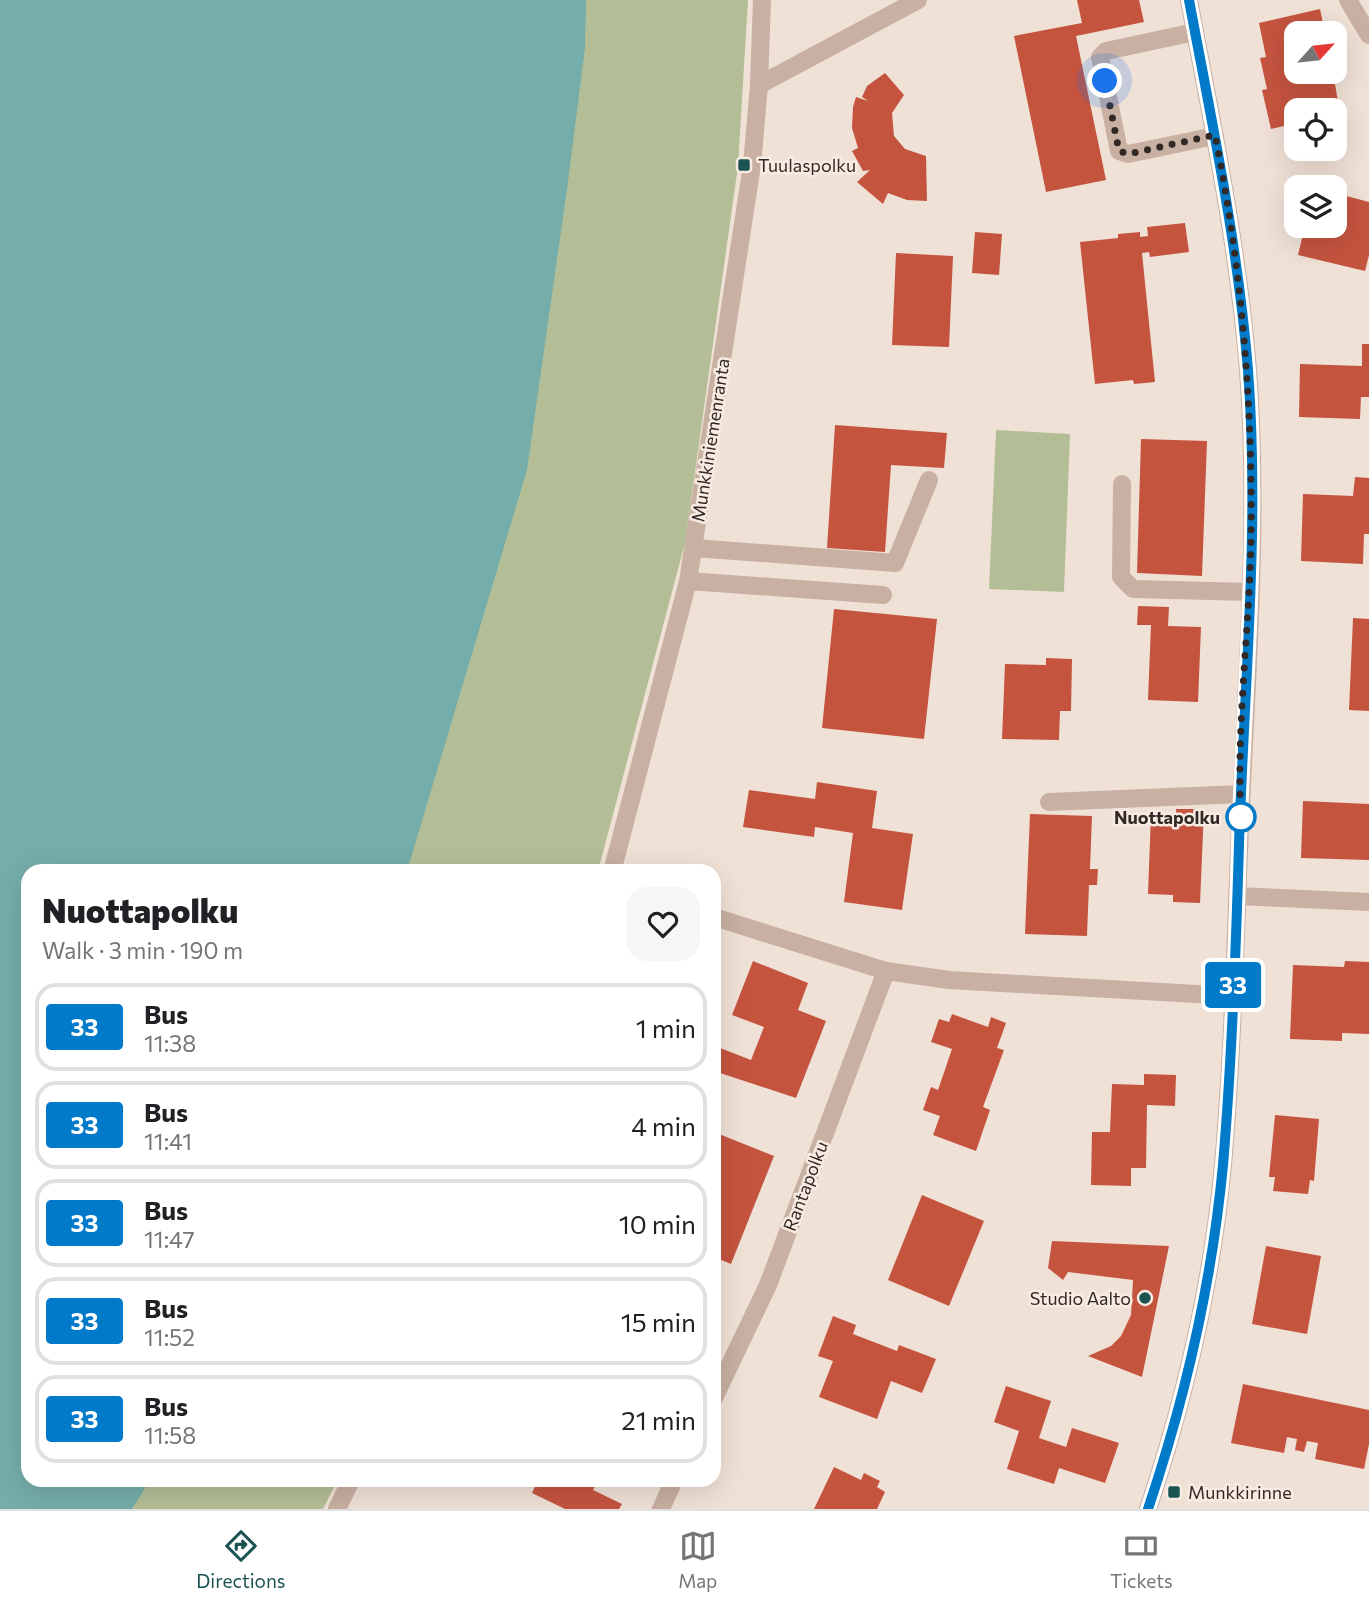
<!DOCTYPE html>
<html lang="en">
<head>
<meta charset="utf-8">
<style>
	body { margin:0; font-family:Commissioner,sans-serif; background:#f6f6f6; color:#202124; height:100vh; display:flex; flex-direction:column; font-size:26px; white-space:nowrap }
	* { box-sizing:border-box; margin:0 }
	p { font-size:23px; color:#757577 }
	.icon { flex:none; width:38px; height:38px; fill:none; stroke:currentColor; stroke-width:2; stroke-linecap:round; stroke-linejoin:round }
	.map { position:relative; flex:1; overflow:hidden }
	.details { position:absolute; left:21px; top:864px; width:700px; height:623px; display:flex; flex-direction:column; background:#fff; border-radius:21px; box-shadow:0 7px 28px #0002 }
	.details>* { flex:none }
	.badge { padding:0 14px; border-radius:5px; font-size:24px; line-height:46px }
	.needle { width:46px; rotate:63deg }
	.tools { position:absolute; left:1284px; top:21px; display:grid; gap:14px }
	.tools a { display:grid; place-items:center; width:63px; height:63px; border-radius:14px; background:#fff; box-shadow:0 7px 28px #0002; font-size:35px }
	.you { position:absolute; width:35px; height:35px; margin:-18px; border:5px solid #fff; border-radius:50%; background:#1a73e8; box-shadow:0 0 0 10px #1a73e833 }
	.map>.badge { position:absolute; translate:-50% -50%; box-shadow:0 0 0 4px #fff }
	.round { display:grid; place-items:center; flex:none; width:74px; height:74px; border-radius:21px; background:#f6f6f6 }
	.headline { display:flex; align-items:center; justify-content:space-between; height:119px; padding:0 21px }
	h1 { font-size:33px; font-weight:800; line-height:52px }
	ul { padding:0; list-style:none }
	li { display:flex; align-items:center; gap:21px; height:88px; margin:0 14px 10px; padding:0 7px; border:4px solid #e0e0e0; border-radius:21px }
	li div { flex:1 }
	li b { display:block; font-size:26px }
	li em { font-style:normal }
	li .badge { min-width:77px; font-weight:700; text-align:center }
	.tab-bar { display:flex; justify-content:space-around; align-items:center; height:98px; border-top:2px solid #e0e0e0; background:#fff; font-size:19px; color:#757577 }
	.tab-bar a { display:grid; justify-items:center; gap:4px }
	.tab-bar .on { color:#1b5352 }
	.map>svg:first-child { display:block }
	.green { fill:#b4be96 }
	.water { fill:#75adaa }
	.building { fill:#c5543f }
	.lines { fill:none; stroke-linecap:round; stroke-linejoin:round }
	.minor { stroke:#c8b0a2; stroke-width:18 }
	.line-casing { stroke:#fff; stroke-width:16 }
	.line { stroke:#007ac9; stroke-width:10 }
	.walk { stroke:#322825; stroke-width:7; stroke-dasharray:0 12.6 }
	.poi-dot { fill:#1b5352; stroke:#f8ece2; stroke-width:2.5 }
	.stop-dot { fill:#fff; stroke:#007ac9; stroke-width:3.5 }
	.labels { text-anchor:middle; dominant-baseline:central; stroke-width:5; stroke-linejoin:round; paint-order:stroke }
	.poi-label { font-size:18px; fill:#322825; stroke:#f8ece2; text-anchor:start }
	.street-label { font-size:18px; fill:#322825; stroke:#f8ece2 }
	.stop-label { font-size:18px; font-weight:bold; fill:#322825; stroke:#f8ece2; text-anchor:end }
</style>
</head>
<body>
<div class="map">
<svg width="1369" height="1509" viewBox="0 0 1369 1509">
	<rect width="100%" height="100%" fill="#f0e1d6"/>
	<path class="green" d="M456 0H748L738 166 685 543 598 871 316 872Z
		M996 430 1070 434 1064 592 989 589Z
		M150 1481H337L323 1509H132Z"/>
	<path class="water" d="M0 0H586L585 48 568 182 527 470 407 871 28 872V1480L150 1481 132 1509H0Z"/>
	<path class="building" d="M1077 0H1139L1144 22 1076 36 1106 180 1046 192 1014 36 1082 23Z
		M1320 9 1325 33H1297V72H1333L1340 114 1335 115V110H1297V123L1271 129 1262 90 1267 89 1260 58 1266 57 1259 23Z
		M885 73 904 95 892 113 894 136 905 149 926 156 927 201 907 200 888 193 883 204 857 182 870 170 863 171 852 151 858 148 852 128 853 107 856 97 868 101 862 97 867 86Z
		M1335 193 1369 202V255L1365 271 1298 255 1305 226H1335Z
		M1185 223 1189 252 1150 257 1149 252 1142 253 1155 382 1134 384 1133 380 1095 384 1080 242 1118 238V234L1140 232V237L1148 236 1147 227Z
		M975 232 1002 234 999 275 972 273Z
		M896 253 953 256 949 347 892 345Z
		M1362 344H1369V397H1361L1360 419 1299 417 1300 364 1362 366Z
		M835 425 947 433 944 468 891 465 885 552 827 548Z
		M1141 439 1207 441 1202 576 1137 573Z
		M1355 477 1369 478V534H1364L1363 564 1301 561 1303 494 1353 496Z
		M1138 606 1169 607 1168 626 1201 627 1198 702 1148 700 1151 625H1137Z
		M834 609 937 619 924 739 822 728Z
		M1353 618 1369 619V711L1349 710Z
		M1046 658 1072 659 1071 711H1060L1059 740 1002 739 1005 664 1046 665Z
		M817 782 877 791 872 828 913 834 902 910 844 902 853 833 815 827 814 837 743 827 749 790 815 799Z
		M1303 801 1369 804V860L1301 858Z
		M1176 809H1204L1200 903 1173 902V895L1148 894 1151 814 1176 815Z
		M1030 814 1092 816 1090 869H1098L1097 885H1089L1087 936 1025 934Z
		M753 961 808 983 798 1010 826 1021 796 1098 714 1071 720 1048 751 1060 764 1027 732 1015Z
		M1345 961 1369 962V1034L1342 1033V1041L1290 1039 1293 965 1344 967Z
		M952 1014 988 1027 991 1017 1006 1023 997 1048 1004 1050 983 1107 990 1110 976 1151 933 1135 940 1116 923 1110 931 1087 938 1090 952 1049 931 1042 939 1019 949 1022Z
		M1144 1074 1176 1075 1175 1106 1147 1105 1146 1168H1131V1186L1091 1185 1092 1132H1110L1112 1084 1144 1085Z
		M1275 1115 1319 1119 1314 1181 1310 1180 1308 1194 1273 1191 1275 1177H1269Z
		M714 1132 774 1156 731 1264 714 1257Z
		M922 1195 984 1221 949 1306 888 1280Z
		M1052 1241 1169 1246 1142 1377 1088 1356 1111 1346 1121 1336 1131 1315 1133 1280 1068 1272 1063 1280 1048 1268Z
		M1266 1246 1321 1256 1307 1334 1252 1324Z
		M833 1316 856 1325 853 1334 897 1351 899 1345 936 1359 922 1393 891 1381 877 1419 819 1397 833 1361 818 1356Z
		M1243 1384 1369 1410V1444L1364 1469 1315 1459 1318 1443 1307 1441 1304 1452 1295 1450 1297 1439 1287 1437 1284 1453 1231 1443Z
		M1006 1386 1051 1401 1039 1438 1066 1447 1072 1428 1119 1443 1105 1483 1059 1468 1054 1484 1007 1469 1019 1431 994 1422Z
		M834 1467 861 1480 864 1473 880 1481 877 1487 885 1492 877 1509H814Z
		M538 1480H598L593 1490 622 1504 619 1509H565L532 1493Z"/>
	<g class="lines">
		<path class="minor" d="M1348 0 1369 35
			M1195 32 1106 51 1100 57 1119 151 1128 154 1215 136
			M759 85 918 0
			M1122 484 1121 577 1133 589 1249 592
			M694 548 895 563 929 480
			M688 581 883 595
			M1049 802 1241 794
			M612 872 688 581 752 165 759 85 762 0
			M1237 896 1369 902
			M714 917 886 971 949 980 1232 996
			M714 1398 768 1285 886 971
			M337 1509 351 1480
			M661 1509 674 1480
			M1148 1509C1185 1399 1212 1281 1223 1165 1232 1062 1235 956 1239 852 1245 692 1260 530 1248 370 1238 245 1212 123 1189 0"/>
	</g>
	<g class="lines">
		<defs>
			<path id="line" d="M1148 1509C1185 1399 1212 1281 1223 1165 1232 1059 1236 951 1239 844 1244 687 1260 527 1248 370 1238 245 1212 123 1189 0"/>
		</defs>
		<use href="#line" class="line-casing"/>
		<use href="#line" class="line"/>
		<path class="walk" d="M1105 81 1119 151 1128 154 1215 135C1242 269 1253 406 1251 543 1249 631 1236 733 1241 817"/>
	</g>
	<g class="poi-dot">
		<rect x="737" y="158" width="14" height="14" rx="3.5"/>
		<circle cx="1145" cy="1298" r="7"/>
		<rect x="1167" y="1485" width="14" height="14" rx="3.5"/>
	</g>
	<circle class="stop-dot" cx="1241" cy="817" r="14"/>
	<g class="labels">
		<g class="poi-label">
			<text x="758" y="165">Tuulaspolku</text>
			<text x="1131" y="1298" text-anchor="end">Studio Aalto</text>
			<text x="1188" y="1492">Munkkirinne</text>
		</g>
		<g class="street-label">
			<text transform="translate(710 440) rotate(-81)">Munkkiniemenranta</text>
			<text transform="translate(805 1186) rotate(-69)">Rantapolku</text>
		</g>
		<g class="stop-label">
			<text x="1220" y="817">Nuottapolku</text>
		</g>
	</g>
</svg>
<div class="tools">
<a><svg class="needle" viewBox="-14 -14 28 28"><path d="M0-13l5 13h-10z" fill="#e53935"/><path d="M0 13l5-13h-10z" fill="#757577"/></svg></a>
<a><svg class="icon" aria-label="locate" viewBox="0 0 24 24"><circle cx="12" cy="12" r="6"/><path d="M12 2v4M12 18v4M2 12h4M18 12h4"/></svg></a>
<a><svg class="icon" aria-label="layers" viewBox="0 0 24 24"><path d="M12 4l9 5-9 5-9-5zM3 14l9 5 9-5"/></svg></a>
</div>
<div class="you" style="left:1105px;top:81px"></div>
<b class="badge" style="left:1233px;top:985px;background:#007ac9;color:#fff">33</b>
<section class="details">
<div class="headline"><div><h1>Nuottapolku</h1><p>Walk · 3 min · 190 m</p></div><a class="round"><svg class="icon" aria-label="heart" viewBox="0 0 24 24"><path d="M12 20l-8-8c-3-5 5-10 8-4 3-6 11-1 8 4z"/></svg></a></div>
<ul>
<li><span class="badge" style="background:#007ac9;color:#fff">33</span><div><b>Bus</b><p>11:38</p></div><em>1 min</em></li>
<li><span class="badge" style="background:#007ac9;color:#fff">33</span><div><b>Bus</b><p>11:41</p></div><em>4 min</em></li>
<li><span class="badge" style="background:#007ac9;color:#fff">33</span><div><b>Bus</b><p>11:47</p></div><em>10 min</em></li>
<li><span class="badge" style="background:#007ac9;color:#fff">33</span><div><b>Bus</b><p>11:52</p></div><em>15 min</em></li>
<li><span class="badge" style="background:#007ac9;color:#fff">33</span><div><b>Bus</b><p>11:58</p></div><em>21 min</em></li>
</ul>
</section>
</div>
<nav class="tab-bar">
<a class="on"><svg class="icon" aria-label="directions" viewBox="0 0 24 24"><path d="M12 3l9 9-9 9-9-9zM9 14v-3h6M13 9l2 2-2 2"/></svg>Directions</a>
<a><svg class="icon" aria-label="map" viewBox="0 0 24 24"><path d="M3 6l6-2 6 2 6-2v14l-6 2-6-2-6 2zM9 4v14M15 6v14"/></svg>Map</a>
<a><svg class="icon" aria-label="tickets" viewBox="0 0 24 24"><path d="M3 7h18v10H3zM15 7v10"/></svg>Tickets</a>
</nav>
</body>
</html>
